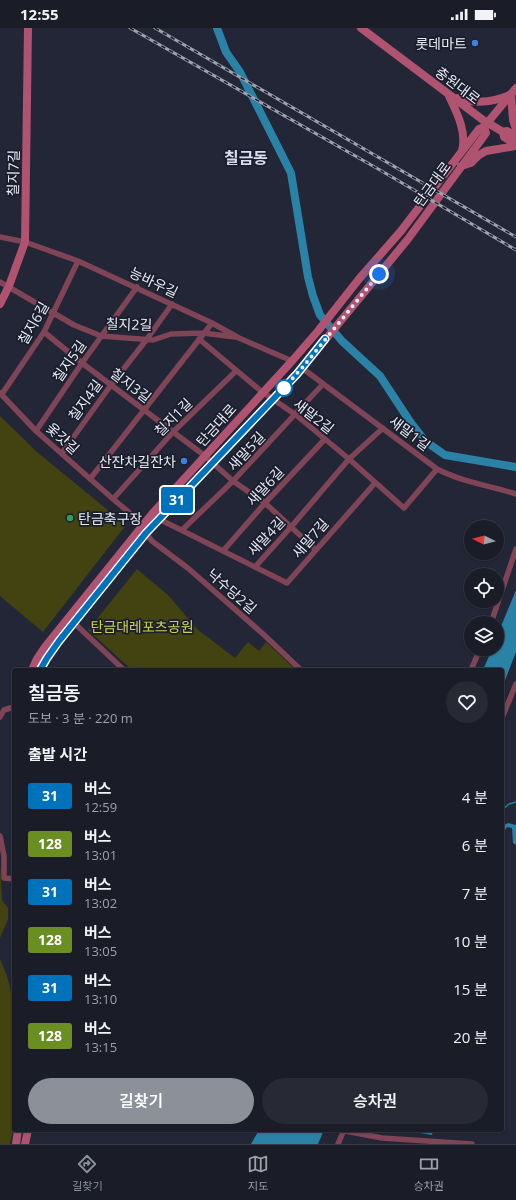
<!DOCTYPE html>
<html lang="ko">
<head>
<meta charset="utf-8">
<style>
	body { margin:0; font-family:"Open Sans","Noto Sans KR",sans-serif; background:#272934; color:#f1f3f6; height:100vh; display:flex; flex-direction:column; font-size:15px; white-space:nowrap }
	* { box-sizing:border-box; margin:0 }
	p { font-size:13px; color:#9fa1a8 }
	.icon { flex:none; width:22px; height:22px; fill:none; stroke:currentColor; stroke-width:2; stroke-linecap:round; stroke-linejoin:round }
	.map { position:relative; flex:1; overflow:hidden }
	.panel { position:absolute; left:12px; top:640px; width:492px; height:464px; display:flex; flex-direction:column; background:#1a1c28; border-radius:4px; box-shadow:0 1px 3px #0004,0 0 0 1px #383a45 }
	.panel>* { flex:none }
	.badge { padding:0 8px; border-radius:3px; font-size:14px; line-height:26px }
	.needle { width:26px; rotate:276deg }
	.tools { position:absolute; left:464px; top:492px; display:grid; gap:8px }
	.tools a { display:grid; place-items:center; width:40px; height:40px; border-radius:50%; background:#1a1c28; box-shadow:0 1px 3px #0004,0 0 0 1px #383a45; font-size:20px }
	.you { position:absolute; width:20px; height:20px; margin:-10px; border:3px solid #fff; border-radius:50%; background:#1a73e8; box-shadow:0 0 0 6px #1a73e833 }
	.map>.badge { position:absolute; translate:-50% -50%; box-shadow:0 0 0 2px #fff }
	h2 { padding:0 16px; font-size:15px; line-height:36px }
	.round { display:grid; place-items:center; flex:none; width:42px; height:42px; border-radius:21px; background:#272934 }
	.head { display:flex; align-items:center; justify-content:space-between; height:68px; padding:0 16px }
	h1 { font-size:19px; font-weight:600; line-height:30px }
	.primary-button { display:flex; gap:8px; margin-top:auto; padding:8px 16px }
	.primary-button a { flex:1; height:46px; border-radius:24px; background:#8c9099; color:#fff; font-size:16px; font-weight:600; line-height:46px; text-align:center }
	.primary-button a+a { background:#272934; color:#f1f3f6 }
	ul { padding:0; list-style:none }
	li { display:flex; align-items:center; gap:12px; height:48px; padding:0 16px }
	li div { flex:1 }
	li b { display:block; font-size:15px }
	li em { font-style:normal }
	li .badge { min-width:44px; font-weight:700; text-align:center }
	.status { display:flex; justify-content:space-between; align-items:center; height:28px; padding:0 20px; background:#1a1c28; direction:ltr }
	.status svg { height:11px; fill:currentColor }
	.tab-bar { display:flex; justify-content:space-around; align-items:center; height:56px; border-top:1px solid #383a45; background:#1a1c28; font-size:11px; color:#9fa1a8 }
	.tab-bar a { display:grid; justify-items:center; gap:2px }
	.tab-bar .selected { color:#8c9099 }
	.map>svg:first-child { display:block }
	.green { fill:#424311 }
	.water { fill:#2a82a6 }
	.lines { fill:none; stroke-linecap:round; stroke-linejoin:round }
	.stream { stroke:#2a82a6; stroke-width:1.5 }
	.river { stroke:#2a82a6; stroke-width:8 }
	.street { stroke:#7f4556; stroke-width:5.5 }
	.secondary { stroke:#af5370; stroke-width:8 }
	.rail-casing { stroke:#9fa2ae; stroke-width:3 }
	.rail { stroke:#1a1d2c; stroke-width:1.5; stroke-dasharray:4.5; stroke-linecap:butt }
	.line-casing { stroke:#fff; stroke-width:9 }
	.line { stroke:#0072bc; stroke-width:6 }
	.walk { stroke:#e9ecf6; stroke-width:4; stroke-dasharray:0 7.2 }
	.shop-dot { fill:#3f7fe0; stroke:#1a1d2c; stroke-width:1.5 }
	.stop-dot { fill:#fff; stroke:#0072bc; stroke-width:2 }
	.leisure-dot { fill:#2e9e5b; stroke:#1a1d2c; stroke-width:1.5 }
	.labels { text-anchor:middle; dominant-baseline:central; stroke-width:3.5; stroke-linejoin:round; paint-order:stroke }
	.poi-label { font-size:14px; fill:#e9ecf6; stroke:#1a1d2c; text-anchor:end }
	.street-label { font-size:14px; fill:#e9ecf6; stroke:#1a1d2c }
	.park-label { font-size:14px; fill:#d0d34e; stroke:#1a1d2c }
	.quarter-label { font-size:16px; font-weight:bold; fill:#d9ddf3; stroke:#1a1d2c }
</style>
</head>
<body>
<div class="status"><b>12:55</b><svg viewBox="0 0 49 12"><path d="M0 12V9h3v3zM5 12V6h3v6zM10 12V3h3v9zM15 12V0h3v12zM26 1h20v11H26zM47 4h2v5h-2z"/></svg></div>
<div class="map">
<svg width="516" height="1116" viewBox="0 0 516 1116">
	<rect width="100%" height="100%" fill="#232636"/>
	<path class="green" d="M0 388 37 424 126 497 43 604 0 568Z
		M137 541 169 568 197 601 235 630 248 614 259 623 266 614 296 642H132L88 602Z
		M0 836 2 872 8 880V891L0 910Z
		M0 931 7 948 14 976V1098L10 1116H0Z"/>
	<path class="water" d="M516 562V624L502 660V642H483L492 621H497V608Z
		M508 795 516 797V817L513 815 512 800 507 799 502 807V798Z
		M259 1102H324L318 1116H251Z
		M402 1102H433L432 1107Z"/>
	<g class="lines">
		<path class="stream" d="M502 782 509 776 516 774"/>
		<path class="river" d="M217 0 226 24 240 44 291 145 308 249 313 268 320 287 342 313 380 348 411 395 425 413 445 427 516 439"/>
		<path class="street" d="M0 209 25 214 78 233 212 295 239 310 292 333
			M0 254 74 297 101 308 153 312 171 306 203 305 235 309
			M44 304 82 335 205 428 233 453 265 475 316 522
			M199 311 261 363 296 387 349 431 404 480 437 441
			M302 340 437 441C462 454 490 458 516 466
			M0 365 36 403 113 471 131 486 152 513 189 541 262 605 301 642
			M2 366 44 304 78 233
			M36 403 82 335 137 259
			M62 425 111 357 147 311 172 276
			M90 451 212 295
			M113 471 173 404 236 343
			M159 491 287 555 375 455
			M182 502 233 453 323 356
			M223 523 265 475 325 411
			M255 539 291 499 349 431 383 400
			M72 593 124 642
			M491 595 516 521
			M471 642 480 621
			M0 689 4 682 14 679
			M502 690 516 656
			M0 808 4 828V850L14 851
			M340 1102 382 1110 472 1116
			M338 1116 344 1102"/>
		<path class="secondary" d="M361 0 483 92 503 104 507 103 516 108
			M511 66 513 92 516 101
			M449 68C457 85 467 104 462 123
			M457 70C475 76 492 75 510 67
			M503 104 504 109 516 116
			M461 138 471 135 479 127 486 123 516 118
			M0 276 9 258 25 214 28 0
			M32 642 37 631 45 619 152 486 292 333 318 303 359 251 401 203 479 101 484 99 516 60
			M40 642 47 630 59 613 146 505 302 340 408 211 481 112 486 105 484 99
			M16 1116 18 1102
			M25 1116 28 1102"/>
		<defs>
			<path id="rail" d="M130 0 380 142 516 222
				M155 0 516 209"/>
		</defs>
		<use href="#rail" class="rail-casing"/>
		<use href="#rail" class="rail"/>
	</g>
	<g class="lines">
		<defs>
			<path id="line" d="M40 642 47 630 59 613 146 505 297 346 325 311"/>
		</defs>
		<use href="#line" class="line-casing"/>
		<use href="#line" class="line"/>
		<path class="walk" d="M284 360 281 363 302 340 379 246"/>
	</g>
	<g class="shop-dot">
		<circle cx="475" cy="15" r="4"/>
		<circle cx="184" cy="433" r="4"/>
	</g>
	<circle class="stop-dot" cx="284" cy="360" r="8"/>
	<circle class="leisure-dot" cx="70" cy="490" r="4"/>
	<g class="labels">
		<g class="poi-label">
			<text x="467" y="15">롯데마트</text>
			<text x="176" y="433">산잔차길잔차</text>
			<text x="78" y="490" text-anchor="start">탄금축구장</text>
		</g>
		<g class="street-label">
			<text transform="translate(458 57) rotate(37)">충원대로</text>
			<text transform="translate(13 145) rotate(-89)">칠지7길</text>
			<text transform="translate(432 156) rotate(-54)">탄금대로</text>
			<text transform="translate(154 254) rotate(25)">능바우길</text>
			<text transform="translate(33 295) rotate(-60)">칠지6길</text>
			<text transform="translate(129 296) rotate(2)">칠지2길</text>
			<text transform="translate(69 333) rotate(-55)">칠지5길</text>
			<text transform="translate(131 357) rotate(37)">칠지3길</text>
			<text transform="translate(85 372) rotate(-54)">칠지4길</text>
			<text transform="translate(314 388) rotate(38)">새말2길</text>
			<text transform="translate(173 389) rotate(-45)">칠지1길</text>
			<text transform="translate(216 397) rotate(-48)">탄금대로</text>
			<text transform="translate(410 405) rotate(37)">새말1길</text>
			<text transform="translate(63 410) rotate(42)">옻갓길</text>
			<text transform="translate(246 423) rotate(-47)">새말5길</text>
			<text transform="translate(265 458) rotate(-47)">새말6길</text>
			<text transform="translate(266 508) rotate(-47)">새말4길</text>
			<text transform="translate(310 510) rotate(-49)">새말7길</text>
			<text transform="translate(232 563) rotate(41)">낙수당2길</text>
		</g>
		<g class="park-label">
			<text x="142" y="598">탄금대레포츠공원</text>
		</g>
		<g class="quarter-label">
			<text x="246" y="130">칠금동</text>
		</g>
	</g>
</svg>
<div class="tools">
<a><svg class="needle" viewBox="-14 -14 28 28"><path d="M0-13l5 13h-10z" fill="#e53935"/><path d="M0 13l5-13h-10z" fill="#9fa1a8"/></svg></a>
<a><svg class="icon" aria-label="locate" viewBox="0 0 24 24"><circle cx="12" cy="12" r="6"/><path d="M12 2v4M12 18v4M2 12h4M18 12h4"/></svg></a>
<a><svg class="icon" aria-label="layers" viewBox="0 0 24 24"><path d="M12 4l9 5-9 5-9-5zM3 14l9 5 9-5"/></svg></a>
</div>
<div class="you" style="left:379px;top:246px"></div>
<b class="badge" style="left:177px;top:472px;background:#0072bc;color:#fff">31</b>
<section class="panel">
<div class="head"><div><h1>칠금동</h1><p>도보 · 3 분 · 220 m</p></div><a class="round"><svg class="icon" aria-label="heart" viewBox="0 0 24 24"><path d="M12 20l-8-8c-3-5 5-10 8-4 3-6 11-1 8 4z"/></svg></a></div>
<h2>출발 시간</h2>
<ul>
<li><span class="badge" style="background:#0072bc;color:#fff">31</span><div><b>버스</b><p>12:59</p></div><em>4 분</em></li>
<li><span class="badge" style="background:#6b8e23;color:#fff">128</span><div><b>버스</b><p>13:01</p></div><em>6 분</em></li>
<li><span class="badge" style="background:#0072bc;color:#fff">31</span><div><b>버스</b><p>13:02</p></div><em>7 분</em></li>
<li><span class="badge" style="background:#6b8e23;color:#fff">128</span><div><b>버스</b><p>13:05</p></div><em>10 분</em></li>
<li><span class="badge" style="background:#0072bc;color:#fff">31</span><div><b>버스</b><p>13:10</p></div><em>15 분</em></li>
<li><span class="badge" style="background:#6b8e23;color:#fff">128</span><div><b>버스</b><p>13:15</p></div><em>20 분</em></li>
</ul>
<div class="primary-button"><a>길찾기</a><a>승차권</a></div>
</section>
</div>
<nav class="tab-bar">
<a class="selected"><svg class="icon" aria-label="directions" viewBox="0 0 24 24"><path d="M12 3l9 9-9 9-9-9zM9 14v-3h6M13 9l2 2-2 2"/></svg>길찾기</a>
<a><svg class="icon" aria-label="map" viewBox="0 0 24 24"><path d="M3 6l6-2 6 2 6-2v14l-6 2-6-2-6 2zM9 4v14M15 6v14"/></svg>지도</a>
<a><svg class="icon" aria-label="tickets" viewBox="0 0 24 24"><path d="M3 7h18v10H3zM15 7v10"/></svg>승차권</a>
</nav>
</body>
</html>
